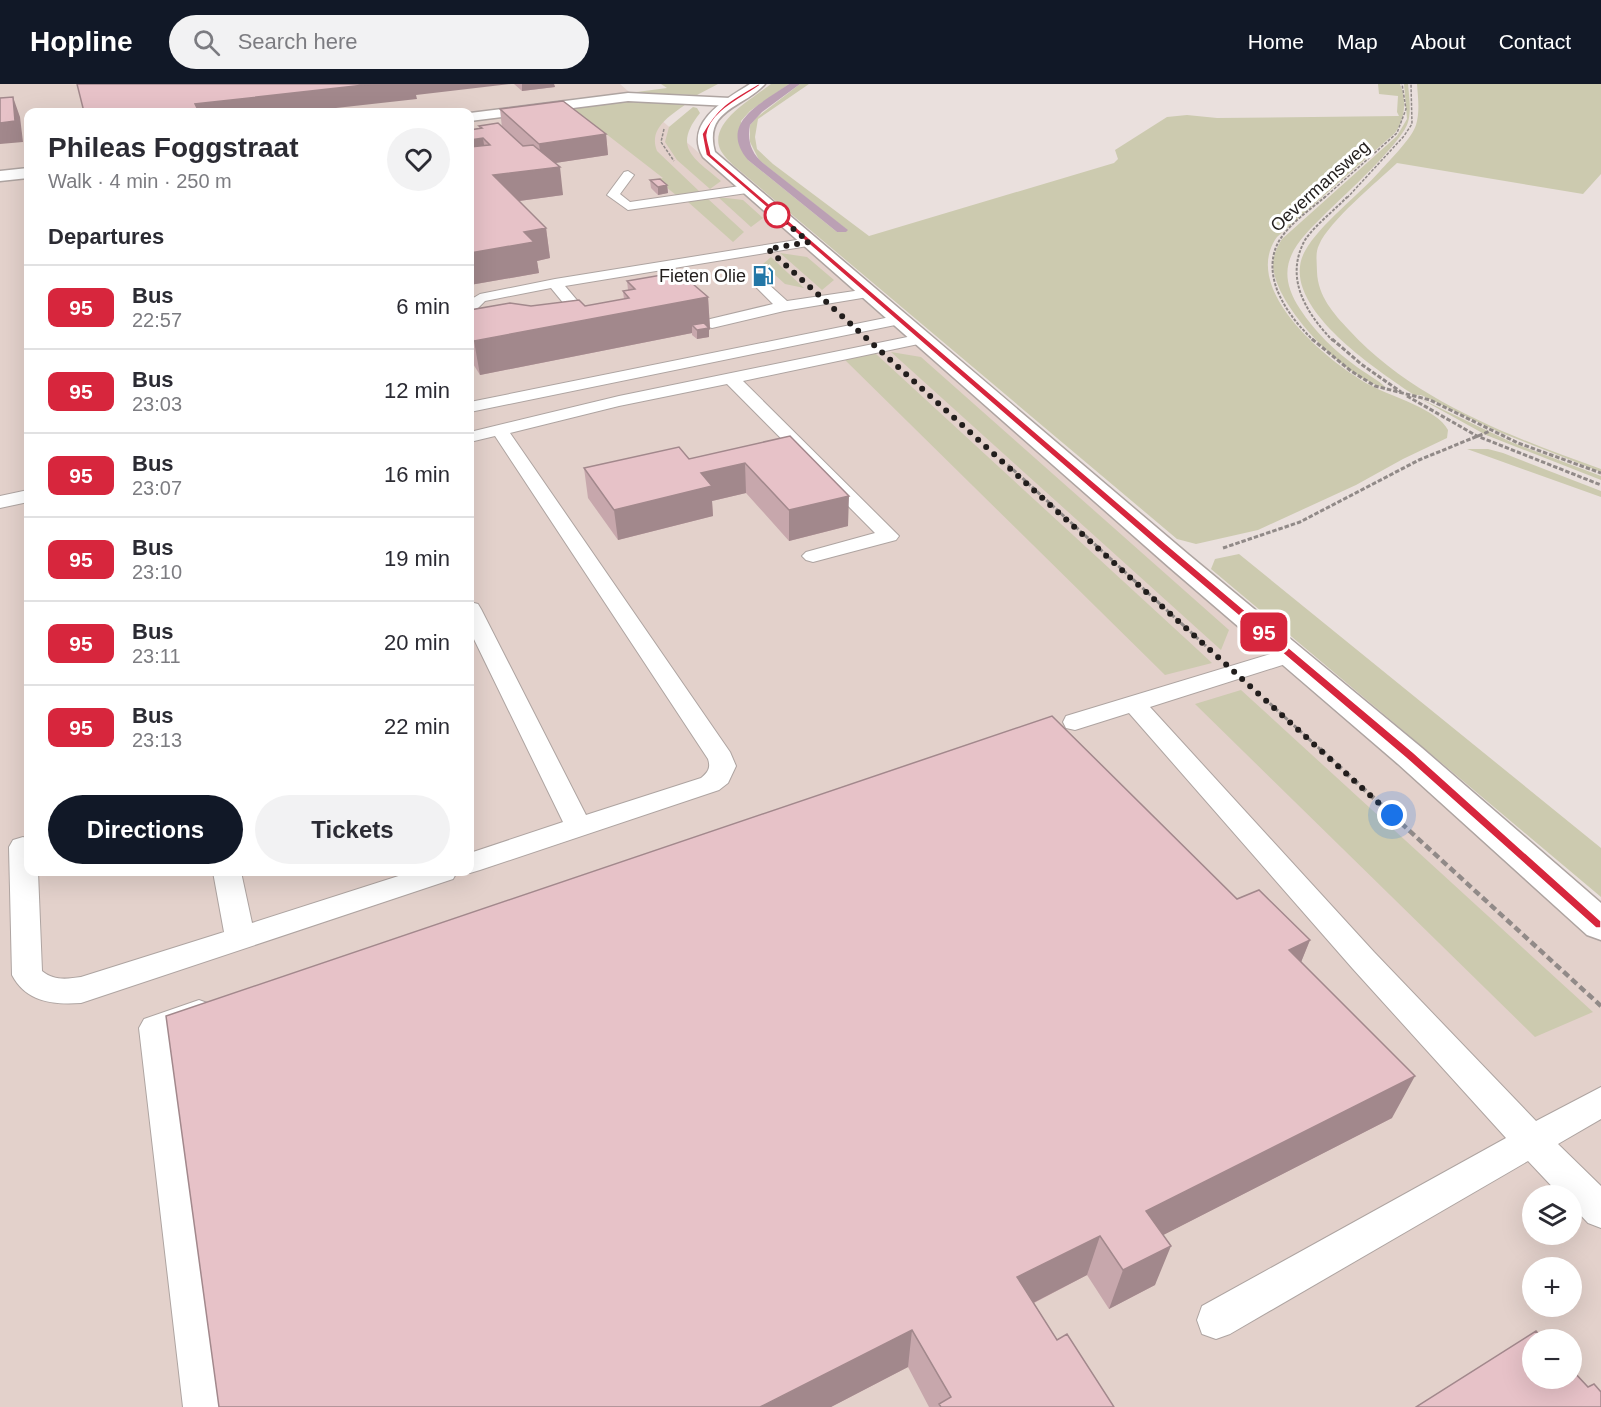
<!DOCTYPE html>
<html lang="en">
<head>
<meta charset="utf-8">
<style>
	body { margin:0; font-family:Arial,sans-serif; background:#f2f2f3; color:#2b2b33; height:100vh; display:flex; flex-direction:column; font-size:22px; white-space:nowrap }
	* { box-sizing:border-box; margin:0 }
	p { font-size:20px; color:#7c7c81 }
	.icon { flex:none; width:33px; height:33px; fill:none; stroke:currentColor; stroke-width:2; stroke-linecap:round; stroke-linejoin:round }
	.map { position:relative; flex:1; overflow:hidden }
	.panel { position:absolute; left:24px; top:24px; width:450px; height:768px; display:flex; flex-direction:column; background:#fff; border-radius:12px; box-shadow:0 6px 24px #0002 }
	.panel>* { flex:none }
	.badge { padding:0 12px; border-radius:9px; font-size:21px; line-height:39px }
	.buttons { position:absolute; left:1522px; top:1101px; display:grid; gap:12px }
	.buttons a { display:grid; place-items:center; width:60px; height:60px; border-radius:50%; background:#fff; box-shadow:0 6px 24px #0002; font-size:30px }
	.you { position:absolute; width:30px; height:30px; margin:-15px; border:4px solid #fff; border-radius:50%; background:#1a73e8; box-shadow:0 0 0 9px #1a73e833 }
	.map>.badge { position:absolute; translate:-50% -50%; box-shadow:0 0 0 3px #fff }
	h2 { padding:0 24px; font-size:22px; line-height:54px }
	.round { display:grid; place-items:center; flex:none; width:63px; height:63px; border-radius:32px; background:#f2f2f3 }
	.headline { display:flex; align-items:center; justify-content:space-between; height:102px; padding:0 24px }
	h1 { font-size:28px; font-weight:700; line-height:45px }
	.primary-button { display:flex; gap:12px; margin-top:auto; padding:12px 24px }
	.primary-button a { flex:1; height:69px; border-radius:36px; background:#111827; color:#fff; font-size:24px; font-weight:700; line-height:69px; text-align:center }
	.primary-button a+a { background:#f2f2f3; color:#2b2b33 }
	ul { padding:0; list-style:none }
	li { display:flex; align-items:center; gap:18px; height:84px; padding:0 24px; border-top:2px solid #e1e1e2 }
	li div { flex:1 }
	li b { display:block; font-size:22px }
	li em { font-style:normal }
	li .badge { min-width:66px; font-weight:700; text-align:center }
	header { display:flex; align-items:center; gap:36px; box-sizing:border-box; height:84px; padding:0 30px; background:#111827; color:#fff }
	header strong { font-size:28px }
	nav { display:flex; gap:33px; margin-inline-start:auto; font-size:21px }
	.search { width:420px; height:54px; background:#f2f2f3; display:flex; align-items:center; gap:15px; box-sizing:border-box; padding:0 21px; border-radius:33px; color:#7c7c81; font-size:22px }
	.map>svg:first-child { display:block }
	.built { fill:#e3d1cb; fill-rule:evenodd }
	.green { fill:#cccaaf }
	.water { fill:#bba0b4 }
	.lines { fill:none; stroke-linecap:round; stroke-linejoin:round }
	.lane-casing { stroke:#aea4a1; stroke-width:2 }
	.street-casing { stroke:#aea4a1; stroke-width:3 }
	.secondary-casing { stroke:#aea4a1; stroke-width:3 }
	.path-far3 { stroke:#918a88; stroke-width:1.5; stroke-dasharray:3 1.5; stroke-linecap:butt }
	.path-far2 { stroke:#918a88; stroke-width:2; stroke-dasharray:3 1.5; stroke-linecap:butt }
	.path-far1 { stroke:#918a88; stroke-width:3; stroke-dasharray:4.5 2; stroke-linecap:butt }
	.path { stroke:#918a88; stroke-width:4.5; stroke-dasharray:7 4; stroke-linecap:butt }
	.lane { fill:#fff; fill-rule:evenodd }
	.street { fill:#fff; fill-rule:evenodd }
	.secondary { fill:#fff; fill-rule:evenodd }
	.wall { fill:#c7a7ac }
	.shaded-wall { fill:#a2888c }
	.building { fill:#e7c2c8; stroke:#a2888c; stroke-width:1.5 }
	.line { fill:#d7263d; stroke:#fff; stroke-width:1.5 }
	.walk { stroke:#221e1d; stroke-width:6; stroke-dasharray:0 10.8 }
	.stop-dot { fill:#fff; stroke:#d7263d; stroke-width:3 }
	.labels { text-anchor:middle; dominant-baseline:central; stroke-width:6; stroke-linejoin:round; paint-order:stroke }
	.far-street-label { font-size:18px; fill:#221e1d; stroke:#fff }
	.far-poi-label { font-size:18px; fill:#221e1d; stroke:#fff; text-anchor:end }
</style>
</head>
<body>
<header>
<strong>Hopline</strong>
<div class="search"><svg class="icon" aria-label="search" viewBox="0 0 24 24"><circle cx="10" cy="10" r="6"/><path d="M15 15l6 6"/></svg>Search here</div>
<nav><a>Home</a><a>Map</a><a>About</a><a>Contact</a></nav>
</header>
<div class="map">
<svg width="1601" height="1323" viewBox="0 0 1601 1323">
	<rect width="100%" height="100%" fill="#eae0dd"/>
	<path class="built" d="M0 0H620L1601 857V1323H0ZM28 28H470V788H28ZM1533 1112H1572V1150H1533ZM1533 1184H1572V1222H1533ZM1533 1256H1572V1294H1533Z"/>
	<path class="green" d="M661 0H718L697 11 629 9 667 4Z
		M771 0H789L750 27 741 37 748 76 837 148 846 145 759 76 750 58V41L756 34 800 0H809L758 35 755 53 757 65 773 80 869 152 1114 79 1118 75 1115 66 1167 33 1187 31 1217 34 1399 32 1397 28 1398 12 1379 10 1378 0H1400C1407 17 1405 34 1395 49L1277 153C1239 205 1329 279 1370 301 1389 312 1438 325 1448 346L1447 354 1403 375 1356 401 1258 446 1196 460 1177 455 733 81C729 77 724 72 721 67 706 39 755 13 771 0Z
		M1404 0H1408C1409 12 1412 29 1407 41 1397 63 1347 109 1327 128 1297 158 1271 181 1300 225 1315 248 1335 267 1357 283 1366 290 1379 296 1386 304 1347 296 1274 222 1273 181 1273 172 1277 163 1282 155L1397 52 1407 35Z
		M1417 0H1601V90L1583 110 1397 79C1377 98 1329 137 1319 161 1315 169 1317 179 1317 188 1318 212 1333 229 1349 246 1414 317 1512 353 1601 385V388L1499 348 1421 311H1414L1408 307C1373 283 1276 219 1305 167 1320 140 1359 111 1380 87 1390 76 1412 54 1416 41 1420 27 1418 14 1417 0Z
		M643 16 686 20C670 32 648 44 657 67L700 108 676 111 656 95 663 94 583 32 524 39 511 31Z
		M693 23 697 24 700 29C672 64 694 74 721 97L710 105 677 76 665 58 669 43Z
		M718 113 743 116 763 134 751 143Z
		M707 114 744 148 733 158 688 118Z
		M780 169 807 173 834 196 822 206Z
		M771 173 804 204 785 200 763 180Z
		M891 268 921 273 1229 546 1221 566Z
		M875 269 1198 566 1212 579 1165 591 844 275Z
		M1419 314 1511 358 1601 392V396L1486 351Z
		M1467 365H1488L1503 369 1601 407V413Z
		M1239 470 1601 764V813L1211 485 1215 475Z
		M1241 606 1593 928 1535 953 1195 620Z"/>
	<path class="water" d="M789 0H800L762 28 750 41C747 56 751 69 763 79L848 146 846 148H837L748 76C717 39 762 19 789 0Z"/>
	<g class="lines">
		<defs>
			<path id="lane" d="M628 87 634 91 620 110 630 118 747 101 753 105 747 109 628 126 607 111 624 88Z
				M809 154 814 155 816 158 814 161 565 202 597 240 589 245 583 243 551 204 485 217 475 227 470 228V216L480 210 555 195Z
				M761 197 766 198 787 217 868 205 875 209 868 213 784 227 712 244 706 242 704 239 706 236 773 220 754 201Z
				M900 231 905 233 908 236 905 239 470 328V318Z
				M922 250 930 255 928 258 743 297 899 452 896 456 813 478 806 476 802 472 806 468 875 449 727 300 619 322 510 349 730 668 736 682 728 699 719 706 480 786 470 789 464 788H470V769L563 738 470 547V518L478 520 481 525 586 731 701 694C708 688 711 684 708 675L495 352 470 358V348L619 312Z
				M28 406V418L0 424V412Z
				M1290 564 1298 566 1302 571 1298 576 1150 623 1374 868 1536 1037 1601 1003V1035L1558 1060 1601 1102V1144L1588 1139 1572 1122V1112H1561L1528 1077 1230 1250 1216 1255 1202 1250 1197 1236 1202 1222 1506 1054 1353 885 1129 629 1075 646 1066 644 1063 638 1066 632Z
				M23 753 28 755V788H38L42 887C54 897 67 895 81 893L224 848 213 788H241L252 839 411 788H457L453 795 81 919C53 921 26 918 12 891L9 763 13 756Z
				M199 916 210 920 215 929 210 938 172 951 225 1323H183L139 944 144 935Z"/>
			<path id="street" d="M628 9 730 14 737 18 730 22 628 17 470 37V29Z
				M28 84V94L0 97V87Z"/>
			<path id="secondary" d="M750 0H765C744 24 703 25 715 68L1189 471 1422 664 1601 819V856L1587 851 1398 680 1169 483 703 73C683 39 726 15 750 0Z"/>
		</defs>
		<use href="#lane" class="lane-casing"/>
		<use href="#street" class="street-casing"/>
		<use href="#secondary" class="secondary-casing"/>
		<path class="path-far3" d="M664 45 661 58 674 77
			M1324 114 1397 49 1406 25 1402 0
			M1347 114 1404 52 1412 40 1411 0"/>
		<path class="path-far2" d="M1314 257C1291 235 1264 200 1275 166 1282 144 1309 127 1326 112
			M1333 257C1306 229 1284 194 1305 156 1314 142 1336 125 1348 112"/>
		<path class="path-far1" d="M1312 255 1351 287 1375 302 1430 316 1518 359 1601 389
			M1332 255 1361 280 1401 308
			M1407 312 1477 352 1601 401
			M1008 381 1206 562
			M1223 464 1300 438 1419 376 1490 347
			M1265 615 1322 667"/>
		<path class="path" d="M1320 665 1601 922"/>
		<use href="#lane" class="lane"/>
		<use href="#street" class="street"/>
		<use href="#secondary" class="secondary"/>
	</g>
	<path class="wall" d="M514 0H554L555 3 522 7Z
		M500 25 606 50 608 71 555 79 563 111 519 117 546 144 550 174 537 177 539 189 470 201 479 42 502 44Z
		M650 96 667 101 668 109 658 111 651 104Z
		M627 197 708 213 710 245 709 246V253L697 255 692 251V249L480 291 470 275V226L531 222H585L624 215 623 207 628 206Z
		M790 352 848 442 789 457 746 409 712 417 713 432 618 456 588 414 584 384 689 375Z
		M1237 815 1310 856 1301 878 1392 1034 1163 1151 1155 1201 1109 1225 1087 1191 1034 1219 1057 1256 1114 1323H929L908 1283 831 1323H219Z"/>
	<path class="shaded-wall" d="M373 0H511L416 11 417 15 300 28H197L195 20Z
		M522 0H554L555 3 522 7Z
		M13 13 20 33 23 58 0 60V39Z
		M606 50 608 71 542 81 539 60Z
		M483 54 487 81 470 83V56Z
		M560 83 563 111 497 120 493 91Z
		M667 101 668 109 658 111V103Z
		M546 144 550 174 537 177 539 189 470 201V169L524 148Z
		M708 213 710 245 709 246V253L697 255V246L692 241V249L480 291 474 257Z
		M745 379 746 409 712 417 713 432 618 456 614 426 701 389Z
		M849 412 848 442 789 457V426Z
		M1310 856 1293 898 1289 866Z
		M1415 992 1392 1034 1132 1167 1146 1127Z
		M1100 1152 1087 1191 1008 1232 1017 1193Z
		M1171 1162 1155 1201 1109 1225 1123 1186Z
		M912 1246 908 1283 831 1323H760Z"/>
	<path class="building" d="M77 0H373L195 20 199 28H84Z
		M13 13 15 37 0 39V14Z
		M563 17 606 50 539 60 500 25Z
		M498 39 523 62 533 61 560 83 493 91 546 144 524 148 534 158 470 169V63L490 61 483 54 470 56V46L482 44 479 42Z
		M660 95 667 101 658 103 650 96Z
		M679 188 708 213 474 257 470 250V226L510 219 531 222 579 216 585 222 629 214 623 207 635 205 627 197Z
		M704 239 709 244 697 246 692 241Z
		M790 352 849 412 789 426 745 379 701 389 712 402 614 426 584 384 679 363 689 375Z
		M1052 632 1237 815 1259 806 1310 856 1289 866 1415 992 1146 1127 1171 1162 1123 1186 1100 1152 1017 1193 1057 1256 1067 1250 1114 1323H941L939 1320 951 1313 912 1246 760 1323H219L166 932Z
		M1536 1247 1544 1256H1533V1294H1572V1286L1588 1303 1594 1300 1601 1308V1323H1416Z"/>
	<path class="line" d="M758 0H762C745 13 710 27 707 51 707 56 710 64 711 70L1166 460 1414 669 1601 837V844H1596L1406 674 1159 464 706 71 702 50C718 22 730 16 758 0Z"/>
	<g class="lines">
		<path class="walk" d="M777 131 809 158 768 165 1392 731"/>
	</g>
	<defs>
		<symbol id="fuel-bare" viewBox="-9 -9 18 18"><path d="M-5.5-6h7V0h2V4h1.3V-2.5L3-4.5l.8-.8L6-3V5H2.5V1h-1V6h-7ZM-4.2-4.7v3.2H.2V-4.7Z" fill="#2377a7" stroke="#fff" stroke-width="2.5" paint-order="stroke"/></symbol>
	</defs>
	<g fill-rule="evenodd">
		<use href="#fuel-bare" x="748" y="177" width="30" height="30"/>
	</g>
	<circle class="stop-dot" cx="777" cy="131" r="12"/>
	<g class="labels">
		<g class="far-street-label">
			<text transform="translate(1320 102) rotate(-42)">Oevermansweg</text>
		</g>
		<g class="far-poi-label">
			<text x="746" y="192">Fieten Olie</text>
		</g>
	</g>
</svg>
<div class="buttons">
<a><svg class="icon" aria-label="layers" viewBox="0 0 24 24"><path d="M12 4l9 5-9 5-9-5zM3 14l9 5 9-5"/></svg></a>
<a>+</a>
<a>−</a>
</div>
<div class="you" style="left:1392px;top:731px"></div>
<b class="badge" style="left:1264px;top:548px;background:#d7263d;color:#fff">95</b>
<section class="panel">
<div class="headline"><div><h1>Phileas Foggstraat</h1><p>Walk · 4 min · 250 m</p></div><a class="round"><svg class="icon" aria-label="heart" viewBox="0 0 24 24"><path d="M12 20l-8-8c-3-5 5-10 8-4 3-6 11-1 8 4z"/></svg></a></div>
<h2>Departures</h2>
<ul>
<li><span class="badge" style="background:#d7263d;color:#fff">95</span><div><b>Bus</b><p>22:57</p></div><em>6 min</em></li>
<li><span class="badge" style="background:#d7263d;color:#fff">95</span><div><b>Bus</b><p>23:03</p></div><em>12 min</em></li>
<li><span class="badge" style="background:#d7263d;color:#fff">95</span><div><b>Bus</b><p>23:07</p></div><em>16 min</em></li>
<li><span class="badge" style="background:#d7263d;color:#fff">95</span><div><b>Bus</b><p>23:10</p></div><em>19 min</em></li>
<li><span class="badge" style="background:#d7263d;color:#fff">95</span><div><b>Bus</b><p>23:11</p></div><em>20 min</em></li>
<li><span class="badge" style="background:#d7263d;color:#fff">95</span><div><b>Bus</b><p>23:13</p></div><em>22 min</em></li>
</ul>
<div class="primary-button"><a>Directions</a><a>Tickets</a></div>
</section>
</div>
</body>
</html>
